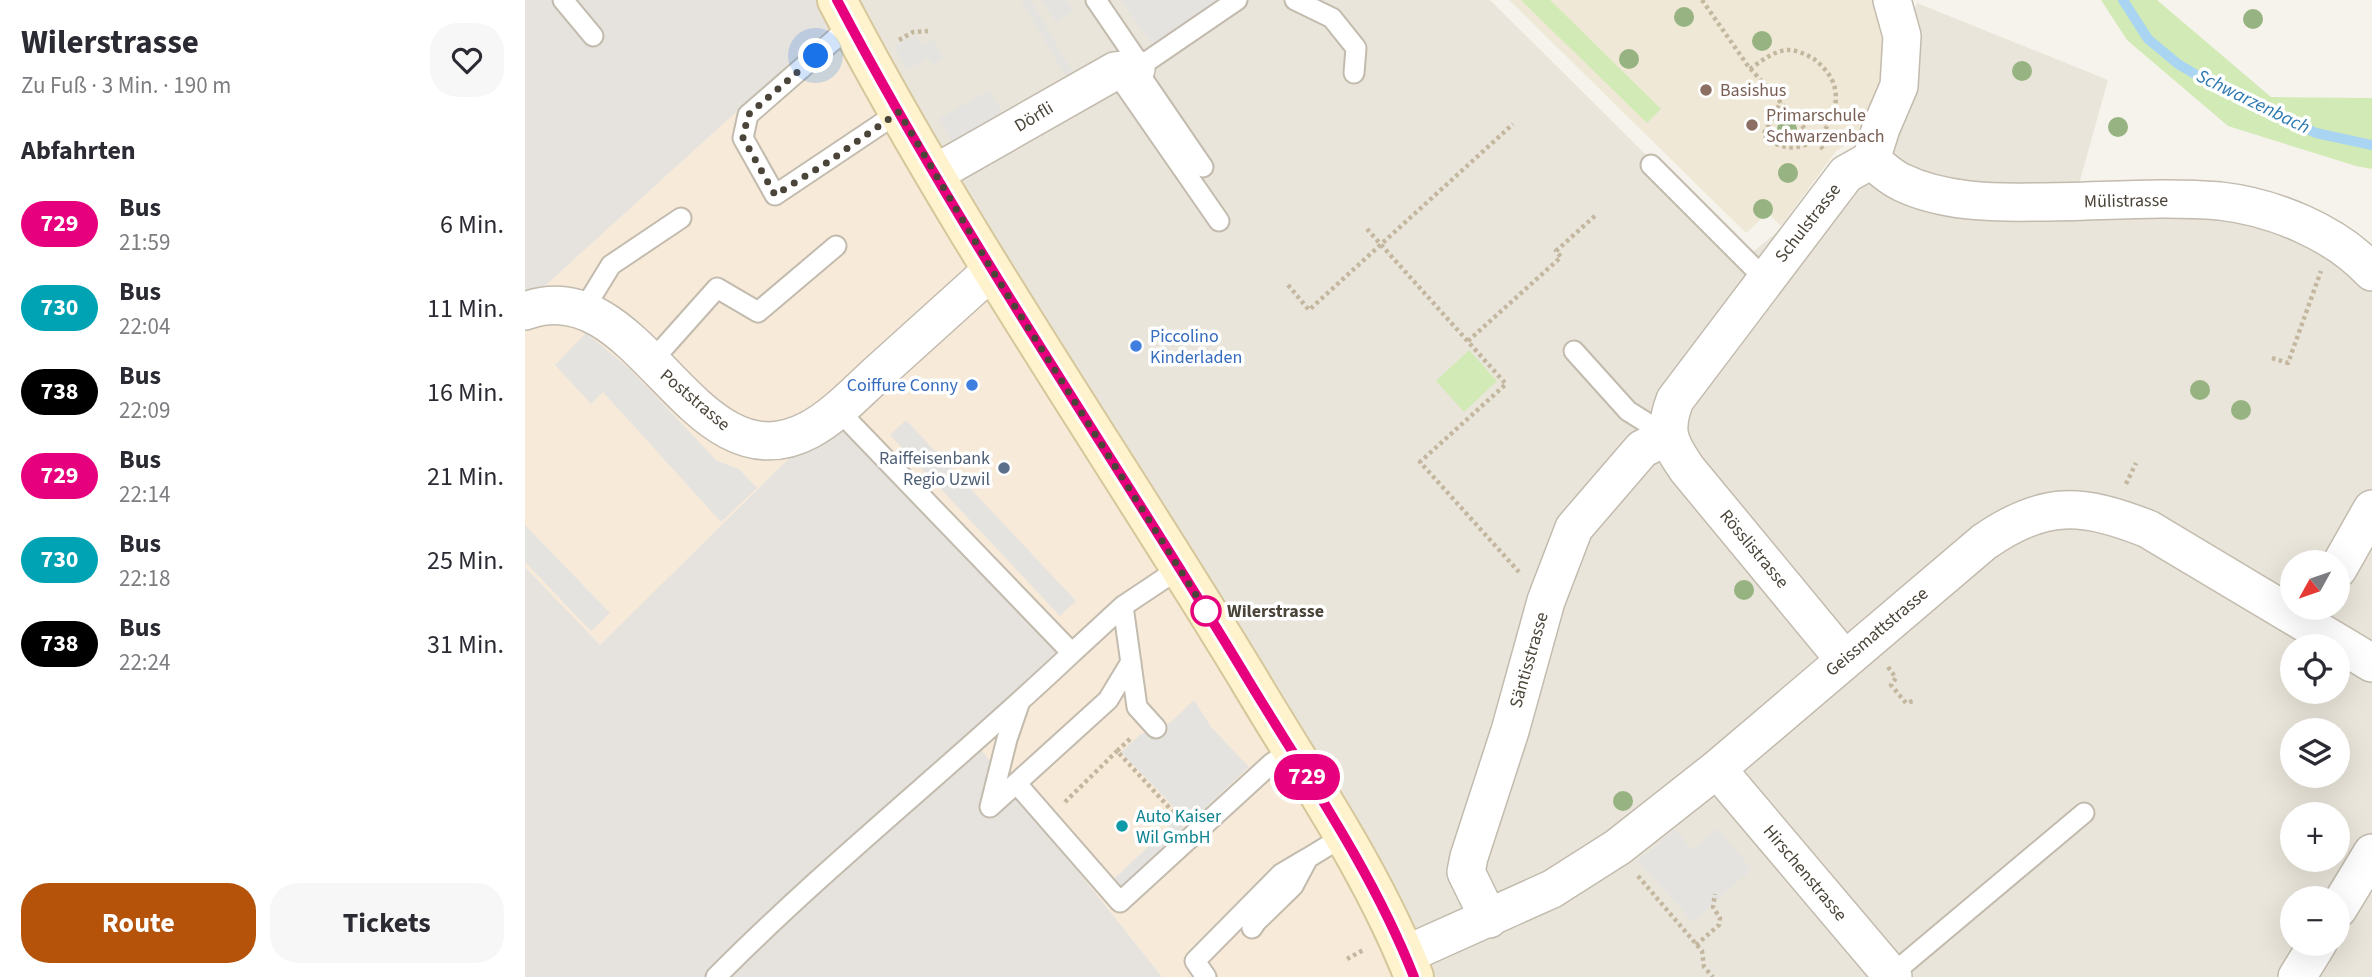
<!DOCTYPE html>
<html lang="de">
<head>
<meta charset="utf-8">
<style>
	body { margin:0; font-family:"Source Sans 3",sans-serif; background:#f7f7f7; color:#2b2b33; height:100vh; display:flex; flex-direction:column; font-size:26px; white-space:nowrap }
	* { box-sizing:border-box; margin:0 }
	p { font-size:23px; color:#7c7c81 }
	.icon { flex:none; width:38px; height:38px; fill:none; stroke:currentColor; stroke-width:2; stroke-linecap:round; stroke-linejoin:round }
	.map { position:relative; flex:1; overflow:hidden }
	.side { display:flex; flex-direction:column; background:#fff; width:525px }
	.side>* { flex:none }
	.badge { padding:0 14px; border-radius:23px; font-size:24px; line-height:46px }
	.needle { width:46px; rotate:230deg }
	.controls { position:absolute; left:1755px; top:550px; display:grid; gap:14px }
	.controls a { display:grid; place-items:center; width:70px; height:70px; border-radius:50%; background:#fff; box-shadow:0 7px 28px #0002; font-size:35px }
	.you { position:absolute; width:35px; height:35px; margin:-18px; border:5px solid #fff; border-radius:50%; background:#1a73e8; box-shadow:0 0 0 10px #1a73e833 }
	.map>.badge { position:absolute; translate:-50% -50%; box-shadow:0 0 0 4px #fff }
	h2 { padding:0 21px; font-size:26px; line-height:63px }
	.round { display:grid; place-items:center; flex:none; width:74px; height:74px; border-radius:28px; background:#f7f7f7 }
	.overview { display:flex; align-items:center; justify-content:space-between; height:119px; padding:0 21px }
	h1 { font-size:33px; font-weight:700; line-height:52px }
	.button { display:flex; gap:14px; margin-top:auto; padding:14px 21px }
	.button a { flex:1; height:80px; border-radius:28px; background:#b45309; color:#fff; font-size:28px; font-weight:700; line-height:80px; text-align:center }
	.button a+a { background:#f7f7f7; color:#2b2b33 }
	ul { padding:0; list-style:none }
	li { display:flex; align-items:center; gap:21px; height:84px; padding:0 21px }
	li div { flex:1 }
	li b { display:block; font-size:26px }
	li em { font-style:normal }
	li .badge { min-width:77px; font-weight:700; text-align:center }
	main { display:flex; flex:1; min-height:0 }
	.map>svg:first-child { display:block }
	.residential { fill:#eae5da; fill-rule:evenodd }
	.commercial { fill:#f7ead8 }
	.industrial { fill:#e6e2dd }
	.education { fill:#efe8d6 }
	.green { fill:#d2eab5 }
	.parking { fill:#e5e3e0 }
	.lines { fill:none; stroke-linecap:round; stroke-linejoin:round }
	.stream { stroke:#a9d4f2; stroke-width:10 }
	.lane-casing { stroke:#c2bbae; stroke-width:23 }
	.street-casing { stroke:#c2bbae; stroke-width:40 }
	.secondary-casing { stroke:#d6c79b; stroke-width:42 }
	.path { stroke:#c4b79f; stroke-width:4.5; stroke-dasharray:3.5 3.5; stroke-linecap:butt }
	.lane { stroke:#fff; stroke-width:19 }
	.street { stroke:#fff; stroke-width:37 }
	.secondary { stroke:#fff3cd; stroke-width:38 }
	.tree { fill:#97b381 }
	.line-casing { stroke:#fff; stroke-width:16 }
	.line { stroke:#e6007e; stroke-width:10 }
	.walk { stroke:#4b4439; stroke-width:7; stroke-dasharray:0 12.6 }
	.education-dot { fill:#8d6e63; stroke:#fff; stroke-width:2.5 }
	.shop-dot { fill:#3f7fe0; stroke:#fff; stroke-width:2.5 }
	.service-dot { fill:#5c6f8a; stroke:#fff; stroke-width:2.5 }
	.stop-dot { fill:#fff; stroke:#e6007e; stroke-width:3.5 }
	.culture-dot { fill:#0f9aa8; stroke:#fff; stroke-width:2.5 }
	.labels { text-anchor:middle; dominant-baseline:central; stroke-width:7; stroke-linejoin:round; paint-order:stroke }
	.education-label { font-size:18px; fill:#785e54; stroke:#fff; text-anchor:start }
	.street-label { font-size:18px; fill:#4b4439; stroke:#fff }
	.shop-label { font-size:18px; fill:#366cbe; stroke:#fff; text-anchor:start }
	.service-label { font-size:18px; fill:#4e5e75; stroke:#fff; text-anchor:end }
	.stop-label { font-size:18px; font-weight:bold; fill:#4b4439; stroke:#fff; text-anchor:start }
	.culture-label { font-size:18px; fill:#0d838f; stroke:#fff; text-anchor:start }
	.water-label { font-size:19px; font-style:italic; fill:#2e7ab2; stroke:#fff }
</style>
</head>
<body>
<main>
<section class="side">
<div class="overview"><div><h1>Wilerstrasse</h1><p>Zu Fuß · 3 Min. · 190 m</p></div><a class="round"><svg class="icon" aria-label="heart" viewBox="0 0 24 24"><path d="M12 20l-8-8c-3-5 5-10 8-4 3-6 11-1 8 4z"/></svg></a></div>
<h2>Abfahrten</h2>
<ul>
<li><span class="badge" style="background:#e6007e;color:#fff">729</span><div><b>Bus</b><p>21:59</p></div><em>6 Min.</em></li>
<li><span class="badge" style="background:#00a3b4;color:#fff">730</span><div><b>Bus</b><p>22:04</p></div><em>11 Min.</em></li>
<li><span class="badge" style="background:#000;color:#fff">738</span><div><b>Bus</b><p>22:09</p></div><em>16 Min.</em></li>
<li><span class="badge" style="background:#e6007e;color:#fff">729</span><div><b>Bus</b><p>22:14</p></div><em>21 Min.</em></li>
<li><span class="badge" style="background:#00a3b4;color:#fff">730</span><div><b>Bus</b><p>22:18</p></div><em>25 Min.</em></li>
<li><span class="badge" style="background:#000;color:#fff">738</span><div><b>Bus</b><p>22:24</p></div><em>31 Min.</em></li>
</ul>
<div class="button"><a>Route</a><a>Tickets</a></div>
</section>
<div class="map">
<svg width="1847" height="977" viewBox="0 0 1847 977">
	<rect width="100%" height="100%" fill="#f6f3ec"/>
	<path class="residential" d="M312 0H965L1223 256 1322 174 1392 3 1583 80 1549 202 1694 201 1847 272V977H889ZM1768 562H1813V607H1768ZM1768 646H1813V691H1768ZM1768 730H1813V775H1768ZM1768 814H1813V859H1768ZM1768 898H1813V943H1768Z"/>
	<path class="commercial" d="M319 14 889 977H637L451 743 313 410 75 645 0 567V304Z"/>
	<path class="industrial" d="M0 0H312L319 14 0 304Z
		M313 410 547 653 451 743 637 977H0V567L75 645Z"/>
	<path class="education" d="M984 0H1349L1361 42 1357 91 1336 136 1311 151 1256 226 1243 213 1221 233Z"/>
	<path class="green" d="M996 0H1025L1136 109 1122 123Z
		M1576 0H1632L1746 97 1847 98V169L1831 166 1703 126 1602 40Z
		M944 350 972 381 939 412 911 381Z"/>
	<path class="parking" d="M496 0H506L550 76 543 80Z
		M516 0H542L549 10 532 23Z
		M596 0H694L628 46Z
		M391 35 397 45 408 39 419 59 408 65 403 58 382 70 369 47Z
		M464 90 477 112 427 142 414 119Z
		M61 333 105 369 192 461 214 469 232 488 196 522 78 392 66 404 30 365Z
		M381 420 551 601 535 616 365 435Z
		M0 525 85 613 66 631 0 562Z
		M669 700 686 727 724 767 664 823 596 752 616 734 645 723Z
		M651 820 659 828 595 888 588 880Z
		M1149 829 1168 850 1192 829 1227 869 1168 922 1113 861Z"/>
	<g class="lines">
		<path class="stream" d="M1598 0 1623 39 1653 64 1697 90 1791 133 1847 145"/>
		<defs>
			<path id="lane" d="M38 0 68 36
				M571 0 616 66
				M770 0 807 18 831 48 829 73
				M326 25 223 115 218 138 250 195 374 112
				M590 71 694 221
				M1126 165 1240 279
				M678 167 611 69 712 0
				M59 309 86 265 156 218
				M1049 351 1103 411 1143 436
				M126 362 192 288 233 312 311 246
				M313 410 547 653 598 606 655 568
				M598 606 612 707 631 728
				M492 784 595 902 747 763 766 751
				M465 807 583 700 606 662
				M465 807 482 739 494 704
				M727 928 731 922 768 886 783 858 819 836
				M1366 975 1559 813
				M191 977C304 863 431 763 547 653
				M681 977 670 961 756 874 783 858"/>
			<path id="street" d="M1346 160C1355 167 1365 177 1376 182 1417 202 1468 203 1513 202 1572 202 1635 196 1695 201 1748 207 1810 232 1847 272
				M409 174 590 71 611 69
				M0 311C117 267 166 492 284 430 310 416 331 393 353 373 391 339 429 304 467 270
				M1813 569 1847 509
				M1319 659 1162 469C1144 443 1138 431 1150 400L1321 174 1346 160 1356 128 1374 86 1377 36 1367 0
				M1192 769 1368 977
				M1813 909 1847 853
				M964 919 941 872 944 857 985 731 1021 601 1049 528 1117 449 1143 436
				M880 955 1027 889 1093 847 1192 769 1459 542C1519 500 1557 503 1623 529L1847 663
				M1772 977 1793 943"/>
			<path id="secondary" d="M312 0C434 234 586 452 723 678 781 776 847 870 889 977"/>
		</defs>
		<use href="#lane" class="lane-casing"/>
		<use href="#street" class="street-casing"/>
		<use href="#secondary" class="secondary-casing"/>
		<path class="path" d="M1177 0 1223 66 1298 149
			M374 40 388 32 403 31
			M1225 69C1236 61 1250 50 1264 50 1272 50 1282 55 1289 59 1298 66 1308 77 1310 89 1316 119 1289 155 1257 146 1251 145 1244 139 1238 135L1256 102
			M842 229 981 384 895 462 994 572
			M763 285 784 310 988 124
			M943 341 1036 257 1031 251 1072 214
			M1747 358 1763 363 1796 271
			M1601 484 1611 463
			M1363 667 1371 678 1366 685 1381 703 1388 701
			M605 739 592 751 652 816
			M540 802 592 751
			M1113 876 1177 951 1179 967 1188 977
			M1171 945 1194 925 1195 918 1188 907 1190 894
			M822 959 840 949"/>
		<use href="#lane" class="lane"/>
		<use href="#street" class="street"/>
		<use href="#secondary" class="secondary"/>
	</g>
	<g class="tree">
		<circle cx="1159" cy="17" r="10"/>
		<circle cx="1728" cy="19" r="10"/>
		<circle cx="1237" cy="41" r="10"/>
		<circle cx="1104" cy="59" r="10"/>
		<circle cx="1497" cy="71" r="10"/>
		<circle cx="1593" cy="127" r="10"/>
		<circle cx="1262" cy="129" r="10"/>
		<circle cx="1263" cy="173" r="10"/>
		<circle cx="1238" cy="209" r="10"/>
		<circle cx="1675" cy="390" r="10"/>
		<circle cx="1716" cy="410" r="10"/>
		<circle cx="1219" cy="590" r="10"/>
		<circle cx="1098" cy="801" r="10"/>
	</g>
	<g class="lines">
		<defs>
			<path id="line" d="M312 0C435 234 586 452 722 678 781 776 847 870 889 977"/>
		</defs>
		<use href="#line" class="line-casing"/>
		<use href="#line" class="line"/>
		<path class="walk" d="M291 56 223 115 218 138 250 195 303 162 374 112 467 270 681 611"/>
	</g>
	<g class="education-dot">
		<circle cx="1181" cy="90" r="7"/>
		<circle cx="1227" cy="125" r="7"/>
	</g>
	<g class="shop-dot">
		<circle cx="611" cy="346" r="7"/>
		<circle cx="447" cy="385" r="7"/>
	</g>
	<circle class="service-dot" cx="479" cy="468" r="7"/>
	<circle class="stop-dot" cx="681" cy="611" r="14"/>
	<circle class="culture-dot" cx="597" cy="826" r="7"/>
	<g class="labels">
		<g class="education-label">
			<text x="1195" y="90">Basishus</text>
			<text x="1241" y="115">Primarschule<tspan x="1241" dy="21">Schwarzenbach</tspan></text>
		</g>
		<g class="street-label">
			<text transform="translate(509 117) rotate(-31)">Dörfli</text>
			<text transform="translate(1601 201) rotate(-1)">Mülistrasse</text>
			<text transform="translate(1283 223) rotate(-52)">Schulstrasse</text>
			<text transform="translate(170 400) rotate(40)">Poststrasse</text>
			<text transform="translate(1229 549) rotate(50)">Rösslistrasse</text>
			<text transform="translate(1352 632) rotate(-40)">Geissmattstrasse</text>
			<text transform="translate(1004 660) rotate(-74)">Säntisstrasse</text>
			<text transform="translate(1280 873) rotate(50)">Hirschenstrasse</text>
		</g>
		<g class="shop-label">
			<text x="625" y="336">Piccolino<tspan x="625" dy="21">Kinderladen</tspan></text>
			<text x="433" y="385" text-anchor="end">Coiffure Conny</text>
		</g>
		<g class="service-label">
			<text x="465" y="458">Raiffeisenbank<tspan x="465" dy="21">Regio Uzwil</tspan></text>
		</g>
		<g class="stop-label">
			<text x="702" y="611">Wilerstrasse</text>
		</g>
		<g class="culture-label">
			<text x="611" y="816">Auto Kaiser<tspan x="611" dy="21">Wil GmbH</tspan></text>
		</g>
		<g class="water-label">
			<text transform="translate(1728 102) rotate(26)">Schwarzenbach</text>
		</g>
	</g>
</svg>
<div class="controls">
<a><svg class="needle" viewBox="-14 -14 28 28"><path d="M0-13l5 13h-10z" fill="#e53935"/><path d="M0 13l5-13h-10z" fill="#7c7c81"/></svg></a>
<a><svg class="icon" aria-label="locate" viewBox="0 0 24 24"><circle cx="12" cy="12" r="6"/><path d="M12 2v4M12 18v4M2 12h4M18 12h4"/></svg></a>
<a><svg class="icon" aria-label="layers" viewBox="0 0 24 24"><path d="M12 4l9 5-9 5-9-5zM3 14l9 5 9-5"/></svg></a>
<a>+</a>
<a>−</a>
</div>
<div class="you" style="left:291px;top:56px"></div>
<b class="badge" style="left:782px;top:777px;background:#e6007e;color:#fff">729</b>
</div>
</main>
</body>
</html>
